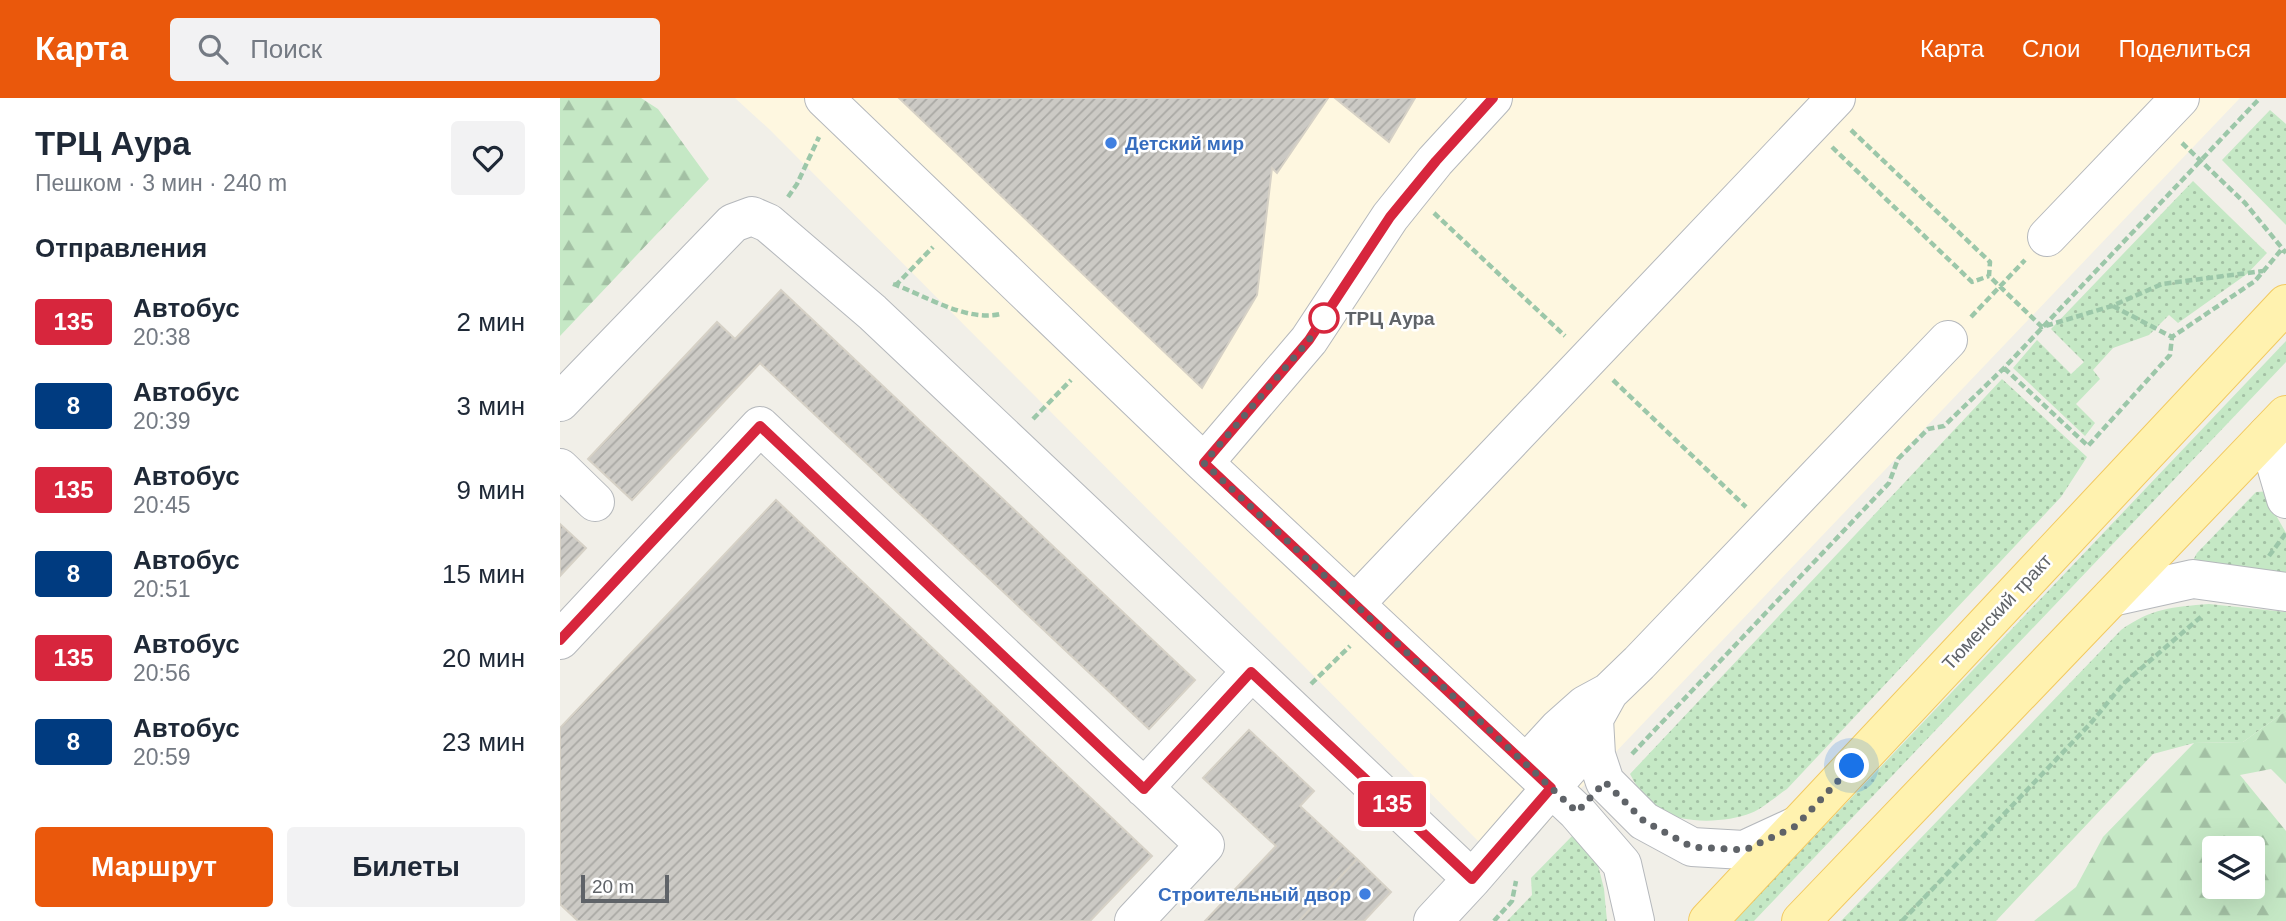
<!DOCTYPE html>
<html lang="ru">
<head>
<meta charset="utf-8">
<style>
	body { margin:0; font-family:Arial,sans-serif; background:#f2f2f3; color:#1f2937; height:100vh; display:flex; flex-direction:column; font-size:26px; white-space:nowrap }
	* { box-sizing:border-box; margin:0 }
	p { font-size:23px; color:#747a83 }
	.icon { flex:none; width:38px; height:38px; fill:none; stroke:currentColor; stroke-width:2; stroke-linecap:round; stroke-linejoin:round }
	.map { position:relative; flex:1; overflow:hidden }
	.side { display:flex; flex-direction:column; background:#fff; width:560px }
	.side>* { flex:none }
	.badge { padding:0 14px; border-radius:5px; font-size:24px; line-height:46px }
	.buttons { position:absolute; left:1642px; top:738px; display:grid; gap:14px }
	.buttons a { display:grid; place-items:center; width:63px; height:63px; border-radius:7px; background:#fff; box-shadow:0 7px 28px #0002; font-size:35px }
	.scale { position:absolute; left:21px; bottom:18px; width:88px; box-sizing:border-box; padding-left:7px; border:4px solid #5f6368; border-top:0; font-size:19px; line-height:24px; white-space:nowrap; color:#5f6368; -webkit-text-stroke:5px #fff; paint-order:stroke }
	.you { position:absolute; width:35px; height:35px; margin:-18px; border:5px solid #fff; border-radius:50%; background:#1a73e8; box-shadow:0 0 0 10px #1a73e833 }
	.map>.badge { position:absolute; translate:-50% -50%; box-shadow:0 0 0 4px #fff }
	h2 { padding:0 35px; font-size:26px; line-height:63px }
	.round { display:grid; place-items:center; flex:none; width:74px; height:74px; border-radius:7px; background:#f2f2f3 }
	.overview { display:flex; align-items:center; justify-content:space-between; height:119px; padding:0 35px }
	h1 { font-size:33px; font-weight:600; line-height:52px }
	.action { display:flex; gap:14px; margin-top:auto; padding:14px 35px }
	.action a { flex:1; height:80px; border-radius:7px; background:#ea580c; color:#fff; font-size:28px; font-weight:600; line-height:80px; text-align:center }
	.action a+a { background:#f2f2f3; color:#1f2937 }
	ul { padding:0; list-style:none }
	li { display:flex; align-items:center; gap:21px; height:84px; padding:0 35px }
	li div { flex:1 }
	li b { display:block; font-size:26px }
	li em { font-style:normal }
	li .badge { min-width:77px; font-weight:700; text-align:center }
	header { display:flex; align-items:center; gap:42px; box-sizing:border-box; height:98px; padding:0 35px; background:#ea580c; color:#fff }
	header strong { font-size:33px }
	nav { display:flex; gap:38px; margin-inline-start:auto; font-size:24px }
	.search { width:490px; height:63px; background:#f2f2f3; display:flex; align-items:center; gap:18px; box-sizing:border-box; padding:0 24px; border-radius:7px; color:#747a83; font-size:26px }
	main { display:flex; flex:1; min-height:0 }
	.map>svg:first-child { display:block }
	.commercial { fill:#fef7e0 }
	.grass { fill:url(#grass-dots) }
	.forest { fill:url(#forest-firs); fill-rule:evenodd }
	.building { fill:url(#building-hatch); stroke:#d6d1c6; stroke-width:2 }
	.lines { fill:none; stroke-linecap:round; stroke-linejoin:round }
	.minor-casing { stroke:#b5b8bc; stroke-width:40 }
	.major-casing { stroke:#f2c960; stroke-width:40 }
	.path { stroke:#9cc7a9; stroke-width:4.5; stroke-dasharray:7 3.5; stroke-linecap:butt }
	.minor { stroke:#fff; stroke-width:38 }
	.major { stroke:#fff2af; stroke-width:38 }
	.line-casing { stroke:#fff; stroke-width:16 }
	.line { stroke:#d7263d; stroke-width:10 }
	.walk { stroke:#5f6368; stroke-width:7; stroke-dasharray:0 12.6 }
	.shop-dot { fill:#3f7fe0; stroke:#fff; stroke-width:2.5 }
	.stop-dot { fill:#fff; stroke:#d7263d; stroke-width:3.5 }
	.labels { text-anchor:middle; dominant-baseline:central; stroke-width:5; stroke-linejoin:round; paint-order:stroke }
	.shop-label { font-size:19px; font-weight:bold; fill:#366cbe; stroke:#fff; text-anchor:start }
	.stop-label { font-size:19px; font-weight:bold; fill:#5f6368; stroke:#fff; text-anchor:start }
	.street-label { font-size:19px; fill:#5f6368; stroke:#fff }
</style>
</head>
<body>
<header>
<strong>Карта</strong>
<div class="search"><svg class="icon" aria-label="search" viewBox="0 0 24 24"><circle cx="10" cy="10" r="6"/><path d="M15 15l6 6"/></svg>Поиск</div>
<nav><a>Карта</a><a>Слои</a><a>Поделиться</a></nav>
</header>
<main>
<section class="side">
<div class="overview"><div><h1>ТРЦ Аура</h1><p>Пешком · 3 мин · 240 m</p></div><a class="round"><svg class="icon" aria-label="heart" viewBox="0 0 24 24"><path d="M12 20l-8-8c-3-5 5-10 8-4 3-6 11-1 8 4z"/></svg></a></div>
<h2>Отправления</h2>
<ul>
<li><span class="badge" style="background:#d7263d;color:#fff">135</span><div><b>Автобус</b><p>20:38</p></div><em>2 мин</em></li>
<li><span class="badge" style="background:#003b80;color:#fff">8</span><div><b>Автобус</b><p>20:39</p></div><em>3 мин</em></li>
<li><span class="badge" style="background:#d7263d;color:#fff">135</span><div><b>Автобус</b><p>20:45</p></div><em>9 мин</em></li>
<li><span class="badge" style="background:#003b80;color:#fff">8</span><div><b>Автобус</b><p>20:51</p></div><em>15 мин</em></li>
<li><span class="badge" style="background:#d7263d;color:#fff">135</span><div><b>Автобус</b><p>20:56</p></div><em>20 мин</em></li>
<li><span class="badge" style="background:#003b80;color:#fff">8</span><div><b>Автобус</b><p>20:59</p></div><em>23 мин</em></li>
</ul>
<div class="action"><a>Маршрут</a><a>Билеты</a></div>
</section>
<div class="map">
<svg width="1726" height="823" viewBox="0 0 1726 823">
	<defs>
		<pattern id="grass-dots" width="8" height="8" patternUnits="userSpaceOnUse" patternTransform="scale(1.75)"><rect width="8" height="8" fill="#c5e8c5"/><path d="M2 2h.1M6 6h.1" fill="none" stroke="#a3c0a4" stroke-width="1.8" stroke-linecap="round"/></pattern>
		<pattern id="forest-firs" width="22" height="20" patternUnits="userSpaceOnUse" patternTransform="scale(1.75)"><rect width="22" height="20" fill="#c5e8c5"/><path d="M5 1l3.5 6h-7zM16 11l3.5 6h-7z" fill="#a3c0a4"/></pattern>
		<pattern id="building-hatch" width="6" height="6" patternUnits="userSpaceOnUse" patternTransform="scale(1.75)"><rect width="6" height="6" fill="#cccac5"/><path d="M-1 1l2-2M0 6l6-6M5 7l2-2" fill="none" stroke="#a9a8a4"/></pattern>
	</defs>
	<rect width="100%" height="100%" fill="#f1efe8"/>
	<path class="commercial" d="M175 0H1680L945 770 209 31Z"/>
	<path class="grass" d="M1710 12 1726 26V127L1662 62Z
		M1633 83 1707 155 1687 176 1618 225 1609 217 1589 237 1553 250 1533 272 1540 281 1516 306 1535 325 1525 338 1453 270 1477 242 1511 276 1524 264 1491 231Z
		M1726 243V264L1194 823H1174Z
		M1442 281 1527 359 1501 399 1227 691C1215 699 1203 710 1191 715 1166 725 1124 726 1101 713 1087 705 1077 689 1070 676Z
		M1712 393 1717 419 1726 435V479L1630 468 1637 455 1696 394Z
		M1649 506 1726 514V613L1683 644 1634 645 1593 656 1436 823H1281L1561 532C1592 510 1612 509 1649 506Z
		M1014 736 1037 763 1044 791 1047 823H947L972 797 971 780Z"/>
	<path class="forest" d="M0 0H81L98 11 149 81 0 238Z
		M1726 613V686L1711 671 1680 677 1726 733V823H1474L1516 789 1543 739 1634 645 1683 644ZM1654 751H1692V789H1654Z"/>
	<path class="building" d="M339 0H768L717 75 712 70 697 197 642 290Z
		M775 0H855L829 44Z
		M221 192 635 582 589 631 200 265 72 402 28 361 157 224 175 241Z
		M216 402 592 758 530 823H18L0 806V630Z
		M0 426 26 450 0 478Z
		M689 632 754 693 740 708 797 761 739 823H645L716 748 643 680Z
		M797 761 831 794 804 823H739Z"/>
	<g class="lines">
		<defs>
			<path id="minor" d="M264 0 644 365 1017 714 1062 766 1075 823
				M1487 139 1620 0
				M0 304 173 125 192 118 208 125 312 214 912 781
				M1707 337 1726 401
				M644 365 749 242 830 119 875 63 933 0
				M0 370 35 404
				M1552 499 1633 481 1726 494
				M795 506 1276 0
				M0 542 200 328 645 747 574 823
				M1049 594 1034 621 1036 657 1045 684 1084 723 1132 749 1184 752 1236 728
				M966 666 998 631 1025 607 1049 594 1079 565 1388 242
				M584 690 691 574
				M873 823 912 781 1018 659 1034 621"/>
			<path id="major" d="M1148 823 1726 206
				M1241 823 1726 317"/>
		</defs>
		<use href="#minor" class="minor-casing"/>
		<use href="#major" class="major-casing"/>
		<path class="path" d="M1291 32 1430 164 1429 178 1482 229 1552 208 1602 186 1703 173
			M1622 45 1685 105 1726 155
			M1272 49 1412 184 1429 178
			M228 99 237 86 259 39
			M874 115 1005 238
			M333 186C364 197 406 224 440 216
			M335 188 373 149
			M1553 208 1612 239
			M1411 219 1465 162
			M1444 270 1528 348 1610 257 1612 239 1695 183 1722 151
			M1053 282 1186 409
			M473 321 511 282
			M1709 458 1726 435
			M751 586 790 548
			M1072 656 1329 385 1338 361 1368 331 1384 328 1444 270 1700 0
			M934 823 952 803 956 783
			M1342 823 1530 626 1563 586 1643 517"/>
		<use href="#minor" class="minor"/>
		<use href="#major" class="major"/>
	</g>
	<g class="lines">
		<defs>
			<path id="line" d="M0 542 200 328 584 691 691 574 912 781 991 690 644 365 749 242 830 119 876 63 933 0"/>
		</defs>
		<use href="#line" class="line-casing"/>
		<use href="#line" class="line"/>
		<path class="walk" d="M764 220 749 242 644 365 1017 714 1045 684 1084 723 1132 749 1185 752 1236 728 1292 668"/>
	</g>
	<g class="shop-dot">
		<circle cx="551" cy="45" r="7"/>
		<circle cx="805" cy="796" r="7"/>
	</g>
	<circle class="stop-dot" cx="764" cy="220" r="14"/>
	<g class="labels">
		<g class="shop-label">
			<text x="565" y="45">Детский мир</text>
			<text x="791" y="796" text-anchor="end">Строительный двор</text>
		</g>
		<g class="stop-label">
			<text x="785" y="220">ТРЦ Аура</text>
		</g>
		<g class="street-label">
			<text transform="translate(1437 514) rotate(-47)">Тюменский тракт</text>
		</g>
	</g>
</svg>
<div class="buttons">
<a><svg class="icon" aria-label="layers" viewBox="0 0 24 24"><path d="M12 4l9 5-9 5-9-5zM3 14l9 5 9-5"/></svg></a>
</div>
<div class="scale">20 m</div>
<div class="you" style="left:1292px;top:668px"></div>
<b class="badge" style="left:832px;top:706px;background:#d7263d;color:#fff">135</b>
</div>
</main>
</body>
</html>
